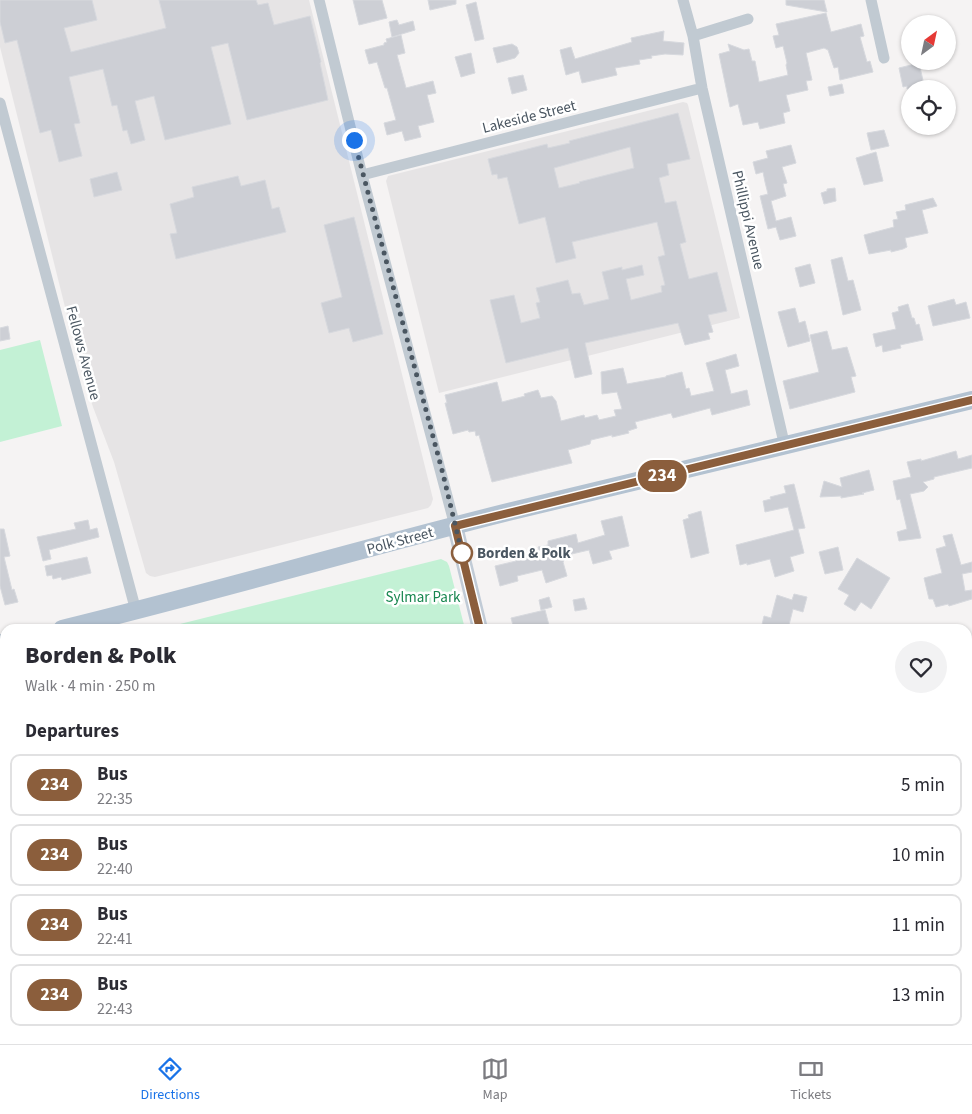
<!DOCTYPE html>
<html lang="en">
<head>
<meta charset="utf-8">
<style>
	body { margin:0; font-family:"Source Sans 3",sans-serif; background:#f2f2f3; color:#2b2b33; height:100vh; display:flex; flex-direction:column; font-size:19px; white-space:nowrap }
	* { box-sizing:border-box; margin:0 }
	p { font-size:16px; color:#7c7c81 }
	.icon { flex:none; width:28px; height:28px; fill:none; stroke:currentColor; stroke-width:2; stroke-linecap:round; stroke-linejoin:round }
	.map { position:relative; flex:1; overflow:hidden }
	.sheet { position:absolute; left:0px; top:624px; width:972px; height:421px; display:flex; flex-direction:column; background:#fff; border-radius:15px 15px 0 0; box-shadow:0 1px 4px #0004 }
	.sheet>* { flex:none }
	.badge { padding:0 10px; border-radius:16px; font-size:18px; line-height:32px }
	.needle { width:32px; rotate:33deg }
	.controls { position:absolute; left:901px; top:15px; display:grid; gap:10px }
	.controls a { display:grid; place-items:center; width:55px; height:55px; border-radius:50%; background:#fff; box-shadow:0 1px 4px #0004; font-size:25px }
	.you { position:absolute; width:25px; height:25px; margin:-12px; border:4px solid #fff; border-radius:50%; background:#1a73e8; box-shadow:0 0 0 8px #1a73e833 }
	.map>.badge { position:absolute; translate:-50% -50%; box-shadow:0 0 0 2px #fff }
	h2 { padding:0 25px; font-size:19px; line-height:45px }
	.round { display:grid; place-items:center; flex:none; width:52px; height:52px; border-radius:26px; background:#f2f2f3 }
	.head { display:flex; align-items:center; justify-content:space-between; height:85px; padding:0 25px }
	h1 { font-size:24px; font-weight:800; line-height:38px }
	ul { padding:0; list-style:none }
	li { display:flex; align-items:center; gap:15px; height:62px; margin:0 10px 8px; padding:0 15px; border:2px solid #e1e1e2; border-radius:10px }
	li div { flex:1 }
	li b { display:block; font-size:19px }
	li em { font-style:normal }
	li .badge { min-width:55px; font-weight:700; text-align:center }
	.menu { display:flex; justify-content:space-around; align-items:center; height:70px; border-top:1px solid #e1e1e2; background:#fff; font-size:14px; color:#7c7c81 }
	.menu a { display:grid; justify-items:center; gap:2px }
	.menu .on { color:#1a73e8 }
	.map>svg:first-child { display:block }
	.education { fill:#e6e4e5 }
	.green { fill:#c3f1d5 }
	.building { fill:#cdcfd5; stroke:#d7d9de; fill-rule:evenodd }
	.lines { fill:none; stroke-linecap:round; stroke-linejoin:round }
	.street { stroke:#c1cad2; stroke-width:11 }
	.secondary { stroke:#c1cbd6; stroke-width:16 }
	.primary { stroke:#b3c2d1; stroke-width:18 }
	.line-casing { stroke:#fff; stroke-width:11 }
	.line { stroke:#8b5e3c; stroke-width:8 }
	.walk { stroke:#4a5661; stroke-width:5; stroke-dasharray:0 9 }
	.stop-dot { fill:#fff; stroke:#8b5e3c; stroke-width:2.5 }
	.labels { text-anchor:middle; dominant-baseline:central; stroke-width:5; stroke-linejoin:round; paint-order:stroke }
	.street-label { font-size:15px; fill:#4a5661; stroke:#fff }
	.stop-label { font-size:15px; font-weight:bold; fill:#4a5661; stroke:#fff; text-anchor:start }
	.park-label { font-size:15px; fill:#17864f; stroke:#fff }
</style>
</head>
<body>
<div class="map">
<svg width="972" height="1044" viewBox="0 0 972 1044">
	<rect width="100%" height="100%" fill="#f5f3f3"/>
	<path class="education" d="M0 0H309L433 499 431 505 428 508 155 577 150 576 146 573 114 462 93 407 80 367 0 47Z
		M683 102 687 103 688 105 740 318 439 393 386 181 388 176Z"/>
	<path class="green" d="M40 340 62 426 0 442V350Z
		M441 559 447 562 449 566 465 629H181L180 624Z
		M238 1040H568L569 1044H239Z"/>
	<path class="building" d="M0 0H92L97 20 64 28 71 52 166 28 159 0H256L258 5 268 3 274 25 310 16 321 62 320 63 328 100 247 120 228 43 211 47 231 124 165 140 154 96 135 101 145 140 131 144 127 130 123 131 117 105 112 106 103 69 69 77 80 123 74 124 82 156 59 162 51 130 40 133 17 40 5 43 0 22Z
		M353 0H382L387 18 359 25Z
		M428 0H456V4L430 10Z
		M786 0H824L827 12 786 5Z
		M476 2 484 39 475 41 466 5Z
		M826 13 831 32 861 24 864 36 860 37 867 62 870 61 873 72 840 80 838 67 834 68 828 50 824 48 806 53 812 80 806 81 808 90 786 95 790 111 783 113 785 123 760 129 758 122 743 125 738 104 730 107 719 54 730 51 728 44 744 50 749 49 752 61H755L759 82 788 75 786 65 787 63 783 46 776 48 773 36 779 35 776 24Z
		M397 20 399 25 413 21 415 30 392 37 389 22Z
		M664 31 663 41 684 43 683 55 665 54 651 56 652 58 639 60 640 64 615 68 617 75 582 83 579 71 566 75 560 50 571 47 575 59 632 42 631 38Z
		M401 35 405 53 397 55 406 88 433 81 436 93 427 95 434 122 418 126 421 137 405 141 402 131 387 135 384 123 396 120 387 88H385L377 62 369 64 365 50 384 45V43L387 42 386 39Z
		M512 44 517 47 519 53 515 58 497 63 493 48Z
		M471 53 475 73 461 77 455 57Z
		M919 63 925 89H907V86L903 87 899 68Z
		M523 75 527 90 512 94 508 78Z
		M842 84 844 93 830 96 828 87Z
		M678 113 690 159 667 164 669 175 659 178 665 203 676 201 686 242 680 244 689 279 717 272 727 311 708 315 713 332 708 333 710 339 685 345 678 323 585 343 592 374 575 378 568 348 506 363 490 300 514 295 521 323 540 318 536 303 540 302 536 288 568 280 572 294 580 293 584 305 609 299 602 272 622 267V270L642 265 644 275 626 279 631 300 662 292 661 286 665 285 658 257 665 255 657 222 572 242 576 258 556 263 545 217 519 224 507 177 498 179 497 174 492 175 488 159 547 144 548 148 570 143 569 141ZM630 147 634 168 579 182 580 183 559 188 554 168Z
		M884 130 889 146 871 150 867 133Z
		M791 145 796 163 782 167 787 183 783 184 786 196 771 201 776 221 791 217 796 236 780 240 776 227 768 229 760 196 768 194 765 182 763 172 756 174 753 162 768 158 766 151Z
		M876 152 883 181 864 185 856 158Z
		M117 172 122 190 94 197 90 179Z
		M238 176 241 186 265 180 272 209 279 207 286 232 176 259 170 234 177 233 170 204 194 197 192 187Z
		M835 188 836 201 824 204 821 193 827 191V189Z
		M933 198 937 206 922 210 928 233 905 238 907 247 903 249 891 252V250L869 254 864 235 894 227 893 220 898 219 896 212 906 210 905 205Z
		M354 217 383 334 353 342 349 328 329 333 321 303 342 297 324 225Z
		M842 257 848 281 853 280 861 310 843 315 831 260Z
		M810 264 815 283 800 287 795 268Z
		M954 299 956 305 966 302 970 318 933 326 928 306Z
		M908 304 912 318H914L916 325 919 324 923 340 900 345 901 348 883 352 882 345 876 347 873 334 896 329 892 313 899 311 898 307Z
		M795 308 799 323 805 321 810 341 788 347 778 312Z
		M8 326 10 339 0 341V328Z
		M827 331 832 350 847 347 856 376 851 377 855 392 790 409 783 381 819 372 810 335Z
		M736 354 739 366 725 370 731 394 747 390 750 405 712 415 710 408 673 418 671 413 635 422 637 428 628 431 629 433 612 437V435L591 440 590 444 568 450 572 463 492 482 479 435 476 436 475 431 469 432 468 430 453 434 445 403H447L445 395 497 382 502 402 525 396 524 394 538 390 541 398 552 396 556 401 561 421 584 415 585 418 597 415 599 420 616 416 614 410 622 409 617 392 602 394 601 372 623 368 627 384 666 377V376L682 372 686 389 689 388 691 396 714 391 706 363Z
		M956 451 958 459 972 455V468L934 477V479L923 482 928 487 924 491 910 494 921 538 899 541 897 532 907 529 900 499 897 500 893 481 911 477 907 462 921 459V461Z
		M869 470 874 490 862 493 864 494 841 498V496L820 497 824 481 842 487 840 478Z
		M794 484 805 528 798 529 804 553 790 557 794 571 775 577 770 559 747 565V563L740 565 736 545 794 530 788 507 765 512 763 501 771 499 770 497 786 493 784 486Z
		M701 511 709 553 691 558 683 520 689 518 688 515Z
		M622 516 629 546 609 551 612 559 593 564 589 550 563 556 564 561 563 562 567 576 546 583 542 570 517 576 518 581 500 586 495 566 516 561V559L522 556 540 552 538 547 548 545V541L576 534 578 543 605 535 601 521Z
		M88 520 90 530 97 528 99 537 49 550 51 559 43 561 37 537 76 529 74 523Z
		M0 529H4L10 556 4 557 12 590 14 589 18 602 5 605 0 586Z
		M952 534 961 565 972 562V572L962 574 965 591 972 590V599L949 606 948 604 936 607 933 599H929L924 578 942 573 936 549 946 546 943 536Z
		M838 547 843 570 825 574 819 552Z
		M87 557 91 573 62 580 61 577 53 579 52 575 47 576 45 566Z
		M857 558 890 578 871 609 861 602 855 611 844 604 849 595 838 589Z
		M794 594 807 597 803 612 793 609 788 629H761L764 616 771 618 777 595 792 600Z
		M549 597 552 607 541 610 539 600Z
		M584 598 587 609 575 611 573 600Z
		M545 610 550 629H514L511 618Z"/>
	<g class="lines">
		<path class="street" d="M319 0 362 175 455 526
			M683 0 693 36 702 88 785 447
			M871 0 884 58
			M693 36 748 19
			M0 103 136 611
			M362 175 702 88
			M0 813 5 812
			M0 846 5 866
			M50 1040 51 1044
			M223 1040 224 1044
			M941 1040 942 1044"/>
		<path class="secondary" d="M455 526 480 629
			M583 1040 584 1044"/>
		<path class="primary" d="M62 629C210 593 356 550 504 513 660 475 816 439 972 400
			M0 644 5 642"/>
	</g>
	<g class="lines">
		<defs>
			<path id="line" d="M480 629 455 526 972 400"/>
		</defs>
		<use href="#line" class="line-casing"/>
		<use href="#line" class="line"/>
		<path class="walk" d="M354 140 443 474 462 553"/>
	</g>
	<circle class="stop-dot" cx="462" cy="553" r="10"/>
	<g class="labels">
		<g class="street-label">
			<text transform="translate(529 117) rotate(-14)">Lakeside Street</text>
			<text transform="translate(748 220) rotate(77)">Phillippi Avenue</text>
			<text transform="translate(83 353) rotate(75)">Fellows Avenue</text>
			<text transform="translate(400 541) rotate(-15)">Polk Street</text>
		</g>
		<g class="stop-label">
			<text x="477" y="553">Borden &amp; Polk</text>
		</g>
		<g class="park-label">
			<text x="423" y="597">Sylmar Park</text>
		</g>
	</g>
</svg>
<div class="controls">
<a><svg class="needle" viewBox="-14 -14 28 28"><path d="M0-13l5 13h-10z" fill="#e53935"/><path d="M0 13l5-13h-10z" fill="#7c7c81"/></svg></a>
<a><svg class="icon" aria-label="locate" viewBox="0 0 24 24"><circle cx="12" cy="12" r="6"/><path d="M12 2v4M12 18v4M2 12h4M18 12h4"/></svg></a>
</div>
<div class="you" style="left:354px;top:140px"></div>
<b class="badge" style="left:662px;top:476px;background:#8b5e3c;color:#fff">234</b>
<section class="sheet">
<div class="head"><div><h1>Borden &amp; Polk</h1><p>Walk · 4 min · 250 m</p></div><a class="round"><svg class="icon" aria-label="heart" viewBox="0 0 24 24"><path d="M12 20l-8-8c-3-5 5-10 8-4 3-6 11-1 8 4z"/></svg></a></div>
<h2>Departures</h2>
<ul>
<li><span class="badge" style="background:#8b5e3c;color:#fff">234</span><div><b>Bus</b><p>22:35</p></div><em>5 min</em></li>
<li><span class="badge" style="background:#8b5e3c;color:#fff">234</span><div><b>Bus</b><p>22:40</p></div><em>10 min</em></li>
<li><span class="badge" style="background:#8b5e3c;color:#fff">234</span><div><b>Bus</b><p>22:41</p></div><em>11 min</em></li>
<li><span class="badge" style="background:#8b5e3c;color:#fff">234</span><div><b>Bus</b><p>22:43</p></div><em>13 min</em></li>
</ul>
</section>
</div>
<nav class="menu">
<a class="on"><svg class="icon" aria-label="directions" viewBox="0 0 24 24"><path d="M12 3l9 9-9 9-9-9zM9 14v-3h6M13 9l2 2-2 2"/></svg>Directions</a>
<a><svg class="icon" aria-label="map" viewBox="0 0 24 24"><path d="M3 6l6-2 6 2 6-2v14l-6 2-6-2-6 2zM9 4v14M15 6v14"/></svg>Map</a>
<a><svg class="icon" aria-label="tickets" viewBox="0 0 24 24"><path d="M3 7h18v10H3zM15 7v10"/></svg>Tickets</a>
</nav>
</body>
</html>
